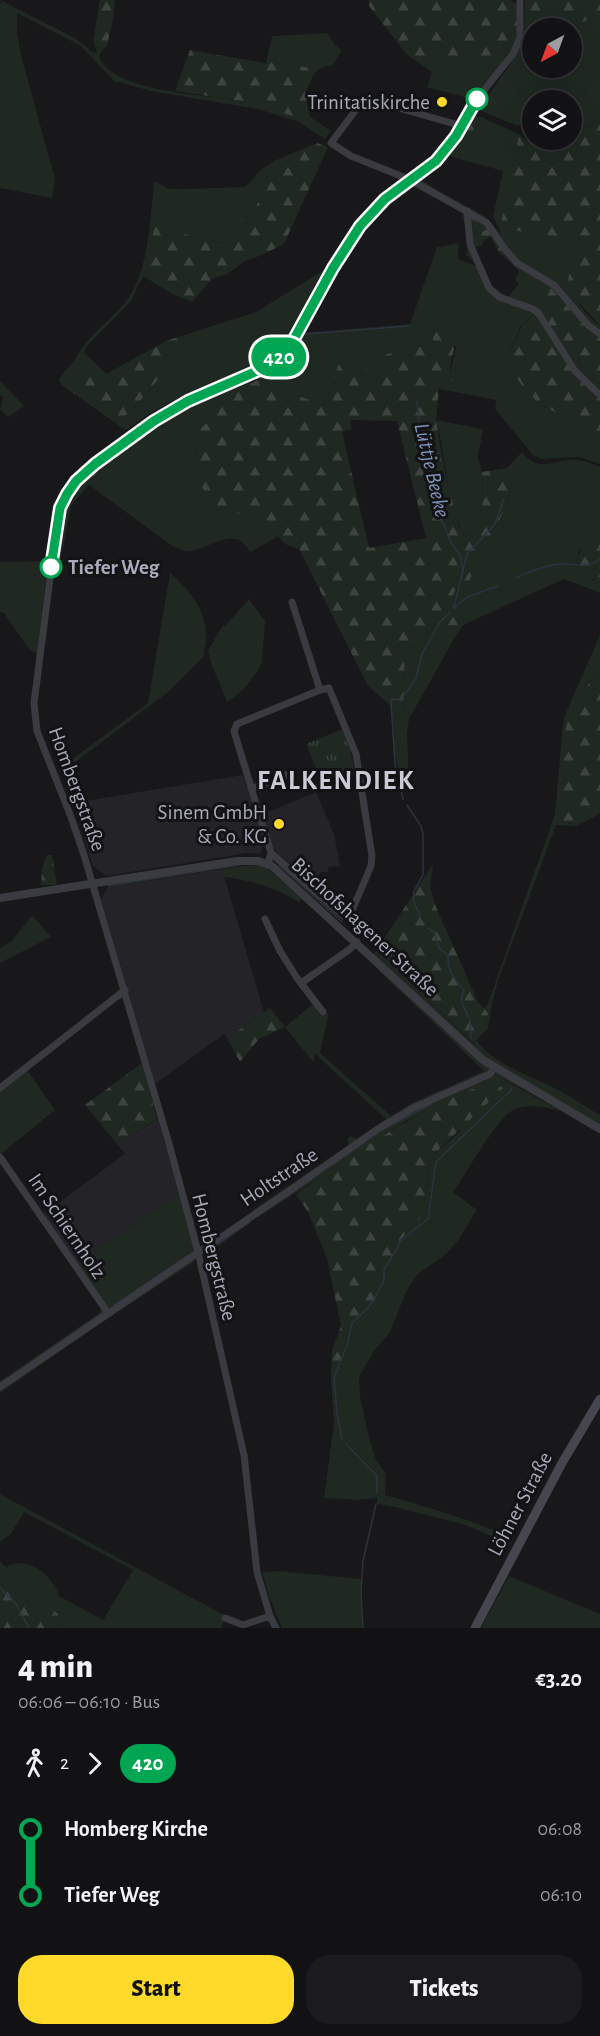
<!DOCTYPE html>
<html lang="en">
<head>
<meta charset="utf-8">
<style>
	body { margin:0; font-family:"Alegreya Sans",sans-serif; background:#1b1a1d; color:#f1f3f6; height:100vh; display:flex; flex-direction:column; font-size:22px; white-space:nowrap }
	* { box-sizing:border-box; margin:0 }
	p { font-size:20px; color:#9c9da0 }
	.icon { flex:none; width:33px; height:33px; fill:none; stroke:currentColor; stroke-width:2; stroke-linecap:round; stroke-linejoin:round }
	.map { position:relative; height:1628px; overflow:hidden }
	.sheet { display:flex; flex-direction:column; background:#121114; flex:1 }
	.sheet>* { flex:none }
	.badge { padding:0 12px; border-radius:20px; font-size:21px; line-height:39px }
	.needle { width:39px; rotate:221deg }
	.fabs { position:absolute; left:522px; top:18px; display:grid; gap:12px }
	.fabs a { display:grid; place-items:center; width:60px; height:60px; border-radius:50%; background:#121114; box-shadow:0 6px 24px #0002,0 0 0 2px #313134; font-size:30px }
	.map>.badge { position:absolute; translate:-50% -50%; box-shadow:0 0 0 3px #fff }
	.legs { display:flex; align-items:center; gap:9px; height:66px; padding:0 18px; font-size:20px }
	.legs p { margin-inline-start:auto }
	.headline { display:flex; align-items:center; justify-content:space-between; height:102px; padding:0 18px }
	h1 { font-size:33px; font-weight:800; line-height:45px }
	.button { display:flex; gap:12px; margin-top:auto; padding:12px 18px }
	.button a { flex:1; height:69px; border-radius:24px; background:#ffda2a; color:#111; font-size:24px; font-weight:800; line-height:69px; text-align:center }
	.button a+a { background:#1b1a1d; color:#f1f3f6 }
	ul { padding:0 18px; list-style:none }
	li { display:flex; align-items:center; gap:21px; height:66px; font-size:22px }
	li i { display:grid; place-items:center; width:9px; height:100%; margin:0 8px; background:currentColor }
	li i::after { content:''; width:15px; height:15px; margin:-8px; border:4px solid; border-radius:50%; background:#121114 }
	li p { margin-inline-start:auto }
	li:first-child i { background:linear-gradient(#0000 50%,currentColor 0) }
	li:last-child i { background:linear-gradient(currentColor 50%,#0000 0) }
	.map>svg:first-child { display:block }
	.built { fill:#242327 }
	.grass { fill:#1f2821; fill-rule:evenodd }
	.forest { fill:url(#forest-firs); fill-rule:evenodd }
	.park { fill:url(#park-tufts) }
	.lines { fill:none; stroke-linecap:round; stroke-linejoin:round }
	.stream { stroke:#2c333f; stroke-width:1.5 }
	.minor { stroke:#3a3a41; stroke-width:7 }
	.tertiary { stroke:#3a3a41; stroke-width:8 }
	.secondary { stroke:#46464f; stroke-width:9 }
	.line-1-casing { stroke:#fff; stroke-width:14 }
	.line-1 { stroke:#00a651; stroke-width:9 }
	.stop-1-dot { fill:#fff; stroke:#00a651; stroke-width:3 }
	.poi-dot { fill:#ffda2a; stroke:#131215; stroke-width:2 }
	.labels { text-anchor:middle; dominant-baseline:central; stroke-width:6; stroke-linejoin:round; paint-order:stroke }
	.poi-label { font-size:21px; fill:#a8abba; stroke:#131215; text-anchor:end }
	.stop-label { font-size:21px; font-weight:bold; fill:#a8abba; stroke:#131215; text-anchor:start }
	.street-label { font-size:21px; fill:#a8abba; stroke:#131215 }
	.water-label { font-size:22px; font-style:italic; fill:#7d93b8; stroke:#131215 }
	.district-label { font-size:27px; font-weight:bold; letter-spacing:1.5px; fill:#cacbd6; stroke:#131215 }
</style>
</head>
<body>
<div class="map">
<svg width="600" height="1628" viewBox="0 0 600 1628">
	<defs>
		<pattern id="forest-firs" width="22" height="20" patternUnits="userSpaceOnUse" patternTransform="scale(1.5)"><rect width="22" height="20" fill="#1f2821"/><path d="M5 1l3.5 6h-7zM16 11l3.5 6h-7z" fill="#3d443f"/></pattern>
		<pattern id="park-tufts" width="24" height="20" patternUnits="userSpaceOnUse" patternTransform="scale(1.5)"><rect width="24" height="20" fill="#1f2821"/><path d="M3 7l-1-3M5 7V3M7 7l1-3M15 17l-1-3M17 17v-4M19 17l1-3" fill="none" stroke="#3d443f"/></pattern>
	</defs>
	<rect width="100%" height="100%" fill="#18171a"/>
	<path class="built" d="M243 775 254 810 263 814 316 792 334 834 340 866 329 867 327 872H321L313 884 272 848 263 844 261 854 247 853 106 876 93 866 73 803Z
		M222 869 264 1012 227 1038 224 1034 155 1084 101 899 108 887Z
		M158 1119 179 1194 77 1264 43 1214 125 1154 117 1144Z"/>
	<path class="grass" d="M0 0 75 38 94 53 97 52 95 46 102 50 99 57C115 93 206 94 241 101 260 105 282 110 299 118 309 123 318 130 327 136L325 139 299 122 258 109 150 91 119 82 116 83 81 46 17 13V32L21 55 55 179 52 198 0 188V3L3 4Z
		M600 16V121L578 131 575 115 576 99 565 95 542 96 540 100H532V114L518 126 483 112 479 108 509 66 524 39 527 41 532 35V68H572V28H565Z
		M327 33 336 46 342 50 333 65C323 67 319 67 313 76L266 63 272 36Z
		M434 55H450L484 63 492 76 471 99 427 87 432 72 419 63Z
		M483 118 519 134 511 173 578 240C567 279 567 299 600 326V338L586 327 551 288 541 308 521 326 507 358 539 403 600 438V464L580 457 542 459 534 456 495 409 496 400 439 389 450 373 456 347 436 325 431 347 427 348C407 340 404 349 386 355L376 382 362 381 370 358 332 384 323 405 257 380 288 356 303 333 410 324 437 247 459 243 458 259 479 267 466 255 468 241 462 212 411 186 421 179 440 192 485 216 502 235 493 216 503 171 459 159 462 148ZM472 216 480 220 479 225 484 232 488 228C504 248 504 258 527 273L508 297 492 286 474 247 480 246 473 226Z
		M272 162 262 194 252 214 237 223 228 243 201 241 189 236 143 276 131 301 88 345 84 353 91 359 80 374 71 379 63 373C73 364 77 354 85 344 98 327 117 315 129 297 148 271 151 214 154 181L167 188 177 189 245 187 260 171Z
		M324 270C305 296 300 332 276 354 252 376 213 384 184 396 164 404 145 416 128 429H124L114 422 130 413 185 347 181 336 256 312Z
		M0 381 24 406 8 417 0 409 3 397 0 395Z
		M225 392C220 399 219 404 216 411 211 421 203 427 194 433L196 454 192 463C219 491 243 521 278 537L250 552C235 524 212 548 191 551 184 552 178 548 172 546L88 484C130 438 168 413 225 392Z
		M436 420 483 429 478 457 482 472 483 503 471 535 464 536C445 498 447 459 436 420Z
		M522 452C541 475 553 458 576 460 584 460 593 464 600 467V537L579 551 576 570 593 580 600 577V593L564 579 463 625 454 639 409 719 407 735 408 754V788L402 784 394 752 393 720 403 719 405 649 423 645 433 626 462 611 453 595 472 574 475 551H484L509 499 512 482 507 468Z
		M48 561 37 652 35 653 29 649 3 612H0V562Z
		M170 573C189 589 207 611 206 637 206 644 204 649 204 656L168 692 61 773 59 769 148 703Z
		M249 599 265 621 262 662 257 672 243 690 227 702 211 663 208 650 223 625 225 626Z
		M600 635V674L586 684 565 735 560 812 569 824 582 823 577 826 556 825 498 981 492 1003 488 1029 478 1038 486 1028 488 1013 484 1008 487 1006 555 814 562 733 565 715Z
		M243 866 257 865 267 868 302 899 299 902C276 888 250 880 224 877L222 869Z
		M32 915 51 937 0 963V948L12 941Z
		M376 951 474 1044 477 1041C492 1064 536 1078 560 1091 574 1098 587 1108 600 1115V1134L537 1096 499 1077 561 1111C547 1108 531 1103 515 1109 497 1117 466 1174 453 1192L477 1210 457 1242 446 1254 418 1274 407 1290 390 1332 375 1350 361 1373 359 1380 360 1396 368 1433 375 1458 386 1474 385 1495C429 1507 471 1520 513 1538L510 1544 463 1524 395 1507 377 1504V1498L357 1500 324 1498 334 1423 331 1380 335 1378 350 1343 352 1324 369 1309 385 1280V1270L399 1247 400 1240 422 1216 431 1157 459 1132 476 1087 406 1121 257 1218 253 1210 349 1145 347 1140 350 1136 358 1139 386 1119 315 1054 313 1062 285 1027 313 1004 321 1016 329 1013 320 1053 391 1116 412 1103 484 1071 381 973 370 960Z
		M121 989 123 999 118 1000 27 1070 55 1110 1 1154 43 1214 0 1161V1086Z
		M179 1194 194 1248V1262L98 1325 0 1393V1381L100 1313 101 1308 72 1267Z
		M0 1494 222 1614 243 1622 262 1615 265 1621 240 1628V1626L224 1620 221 1628H73L59 1626 48 1606 41 1610 0 1583V1561L6 1567C26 1554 53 1575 59 1596L103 1620 133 1570 24 1512 11 1534 0 1542Z
		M278 1571 361 1579 362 1628H282L270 1599 262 1572Z
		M509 1576 600 1614V1628H481Z"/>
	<path class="forest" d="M100 0H115L113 19 107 46 102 50 95 46 93 40Z
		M369 0H510L517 4V39L508 56 492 76 484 63C458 57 444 50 419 63L407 55 369 6Z
		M525 0H600V16L565 28H532V35L529 41H527L524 39Z
		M190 50 270 64 275 58 308 68 309 73 313 76 305 93 310 117 331 131 327 136 299 118 273 110 241 101 175 91Z
		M477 116 483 118 462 148 459 159 447 155 474 117Z
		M600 121V326L574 297 568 280 577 240 500 228 519 134C531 146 542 151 559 152L564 140H572V134Z
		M317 143 328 147 284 244 262 255 245 261 227 274 212 279 192 302 173 294 143 276 155 226H167L201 241 228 243 237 223 252 214 262 194 272 162Z
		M472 216 480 220 479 225 484 231 489 228C502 247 507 260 527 273L519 284 515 279 519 271 498 251 491 237 484 240 482 247 480 246 473 226Z
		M551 288 586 327 600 338V438L539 403 525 390 508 365 507 358 522 326 541 308Z
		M439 323H445C466 350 444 355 452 380L439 389 436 420 445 472 458 524 464 536 471 535 483 503 482 472 507 468 512 482 509 499 484 552H475L472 574 468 584 456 590 453 595 466 618 464 625 433 626 423 645 405 649 403 719 393 720 390 705 368 686 299 549 285 544 278 537 263 530 240 513 224 519 198 481 192 463 196 454 194 433C201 428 207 424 212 417 216 411 217 404 220 398 227 386 240 379 253 383L257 380 323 405 332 384 335 383 338 365 371 358 362 381 376 382 385 355C404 349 407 340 427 348L431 347 436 325ZM350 420 397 421 426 538 369 548 342 432 352 429Z
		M181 336 185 347 130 413 114 422 62 385 59 380 63 373 71 379 77 373 80 374 91 359 106 374 166 341Z
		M106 459 108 462 71 506 57 578H56L53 577 61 516 68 499 81 481Z
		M600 537V577C590 581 582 580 576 571 580 551 578 544 600 537Z
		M600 674V813C588 821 577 828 562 821L560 812C561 767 557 702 600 674Z
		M47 855H52L57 885H41L42 868Z
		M433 864 430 887 436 907 478 1002 488 1013 486 1028 475 1044 376 951Z
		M270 1008 285 1027 259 1039 240 1062 227 1038Z
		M142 1063 157 1119 117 1144 85 1105Z
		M492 1081 503 1088 431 1157 422 1216 400 1240 399 1247 385 1270V1280L377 1297 369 1309 352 1324 350 1343 335 1379 331 1380 332 1350 341 1326 327 1258 308 1212 296 1194C359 1150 420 1108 492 1081Z
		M0 1583 41 1610 48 1606 58 1614 59 1618 55 1619 59 1626 73 1628H0Z"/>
	<path class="park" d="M343 729 350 748 355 775 324 789 306 744Z"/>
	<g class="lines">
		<path class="stream" d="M305 334 409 326
			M417 401 421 437 430 462 434 500 451 543 460 555 463 571
			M516 578C528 572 540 568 553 565 571 561 585 571 600 559
			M454 607 467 554 495 524 504 498
			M454 608 467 597 498 586
			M403 799 395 764 391 701 393 699 401 700 416 678 422 654 440 622 450 612
			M407 805 421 826 423 834V875L414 891 413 899 422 921
			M279 865 342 922
			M108 886 239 865
			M428 928 435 933 439 948 448 955C447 970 454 979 464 990L461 1001 470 1020 471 1038
			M382 1130 431 1104
			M334 1164 378 1133
			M271 1207 312 1179
			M209 1251 250 1222
			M114 1305 193 1252
			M31 1362 102 1313
			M342 1440 337 1413 334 1378 348 1343 352 1323 368 1308 376 1296 384 1280V1270L398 1247 400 1241 428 1219 436 1162 512 1089
			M346 1444 377 1476V1493
			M0 1588 16 1604 29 1628
			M363 1628 361 1592 363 1561 376 1504"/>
		<path class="minor" d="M462 126 367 99 361 103 331 143 351 156 411 180 487 223 504 248 517 263 554 285 588 325 600 334
			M467 211 470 244 489 288 499 297 533 309 539 314 575 371 600 395
			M292 602 320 690
			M251 789 291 773
			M268 864 271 853 343 916 347 918 351 913 371 866 372 856 356 754 329 688 320 690 237 724 234 731 271 853
			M265 919 280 951 297 978 323 1012
			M301 983 350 949 357 942
			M0 1088 125 990
			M0 1157 108 1313
			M0 1387 292 1189 376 1130 413 1108 490 1074 494 1068
			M225 1618 243 1625 270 1616
			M276 1628 270 1616 257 1572 244 1455 198 1252 168 1140 84 855 71 817 37 731 34 703 57 524 63 501 71 487 95 464 130 437 154 421 188 401 264 368 288 348 341 254 368 216 385 199 436 161 456 137 477 99 513 54 520 38V0"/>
		<path class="tertiary" d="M0 898 237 861H258L272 866 483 1060 600 1129"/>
		<path class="secondary" d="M475 1628 562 1463 600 1399"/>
	</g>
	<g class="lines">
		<defs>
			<path id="line-1" d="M51 567 60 508 67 494 76 481 95 464 154 421 188 401 264 368 281 355 294 339 333 268 360 226 385 199 436 161 456 136 477 99"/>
		</defs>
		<use href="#line-1" class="line-1-casing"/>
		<use href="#line-1" class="line-1"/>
	</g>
	<g class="stop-1-dot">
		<circle cx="477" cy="99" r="10"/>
		<circle cx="51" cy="567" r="10"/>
	</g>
	<g class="poi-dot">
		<circle cx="442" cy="102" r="6"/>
		<circle cx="279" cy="824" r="6"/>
	</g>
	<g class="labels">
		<g class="poi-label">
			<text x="430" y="102">Trinitatiskirche</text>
			<text x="267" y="812">Sinem GmbH<tspan x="267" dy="24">&amp; Co. KG</tspan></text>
		</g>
		<g class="stop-label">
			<text x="68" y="567">Tiefer Weg</text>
		</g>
		<g class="street-label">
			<text transform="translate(77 789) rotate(70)">Hombergstraße</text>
			<text transform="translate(365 927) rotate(43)">Bischofshagener Straße</text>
			<text transform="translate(279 1177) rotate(-34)">Holtstraße</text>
			<text transform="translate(67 1226) rotate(56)">Im Schiernholz</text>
			<text transform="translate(214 1257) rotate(76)">Hombergstraße</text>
			<text transform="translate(520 1504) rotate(-62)">Löhner Straße</text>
		</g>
		<g class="water-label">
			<text transform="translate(432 470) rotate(77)">Lüttje Beeke</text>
		</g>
		<g class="district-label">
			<text x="336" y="780">FALKENDIEK</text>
		</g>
	</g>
</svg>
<div class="fabs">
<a><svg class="needle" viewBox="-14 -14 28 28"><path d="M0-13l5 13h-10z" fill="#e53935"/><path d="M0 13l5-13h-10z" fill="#9c9da0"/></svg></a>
<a><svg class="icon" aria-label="layers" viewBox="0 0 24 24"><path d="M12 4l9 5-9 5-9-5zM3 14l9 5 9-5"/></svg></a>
</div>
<b class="badge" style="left:279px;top:357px;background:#00a651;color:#fff">420</b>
</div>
<section class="sheet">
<div class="headline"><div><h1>4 min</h1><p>06:06 – 06:10 · Bus</p></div><b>€3.20</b></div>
<div class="legs"><svg class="icon" aria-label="walk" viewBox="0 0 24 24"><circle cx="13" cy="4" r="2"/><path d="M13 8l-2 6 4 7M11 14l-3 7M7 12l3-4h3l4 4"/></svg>2<svg class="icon" aria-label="forward" viewBox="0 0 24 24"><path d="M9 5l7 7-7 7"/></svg><b class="badge" style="background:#00a651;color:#fff">420</b></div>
<ul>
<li><i style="color:#00a651"></i><b>Homberg Kirche</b><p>06:08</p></li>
<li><i style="color:#00a651"></i><b>Tiefer Weg</b><p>06:10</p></li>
</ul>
<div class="button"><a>Start</a><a>Tickets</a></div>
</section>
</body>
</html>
